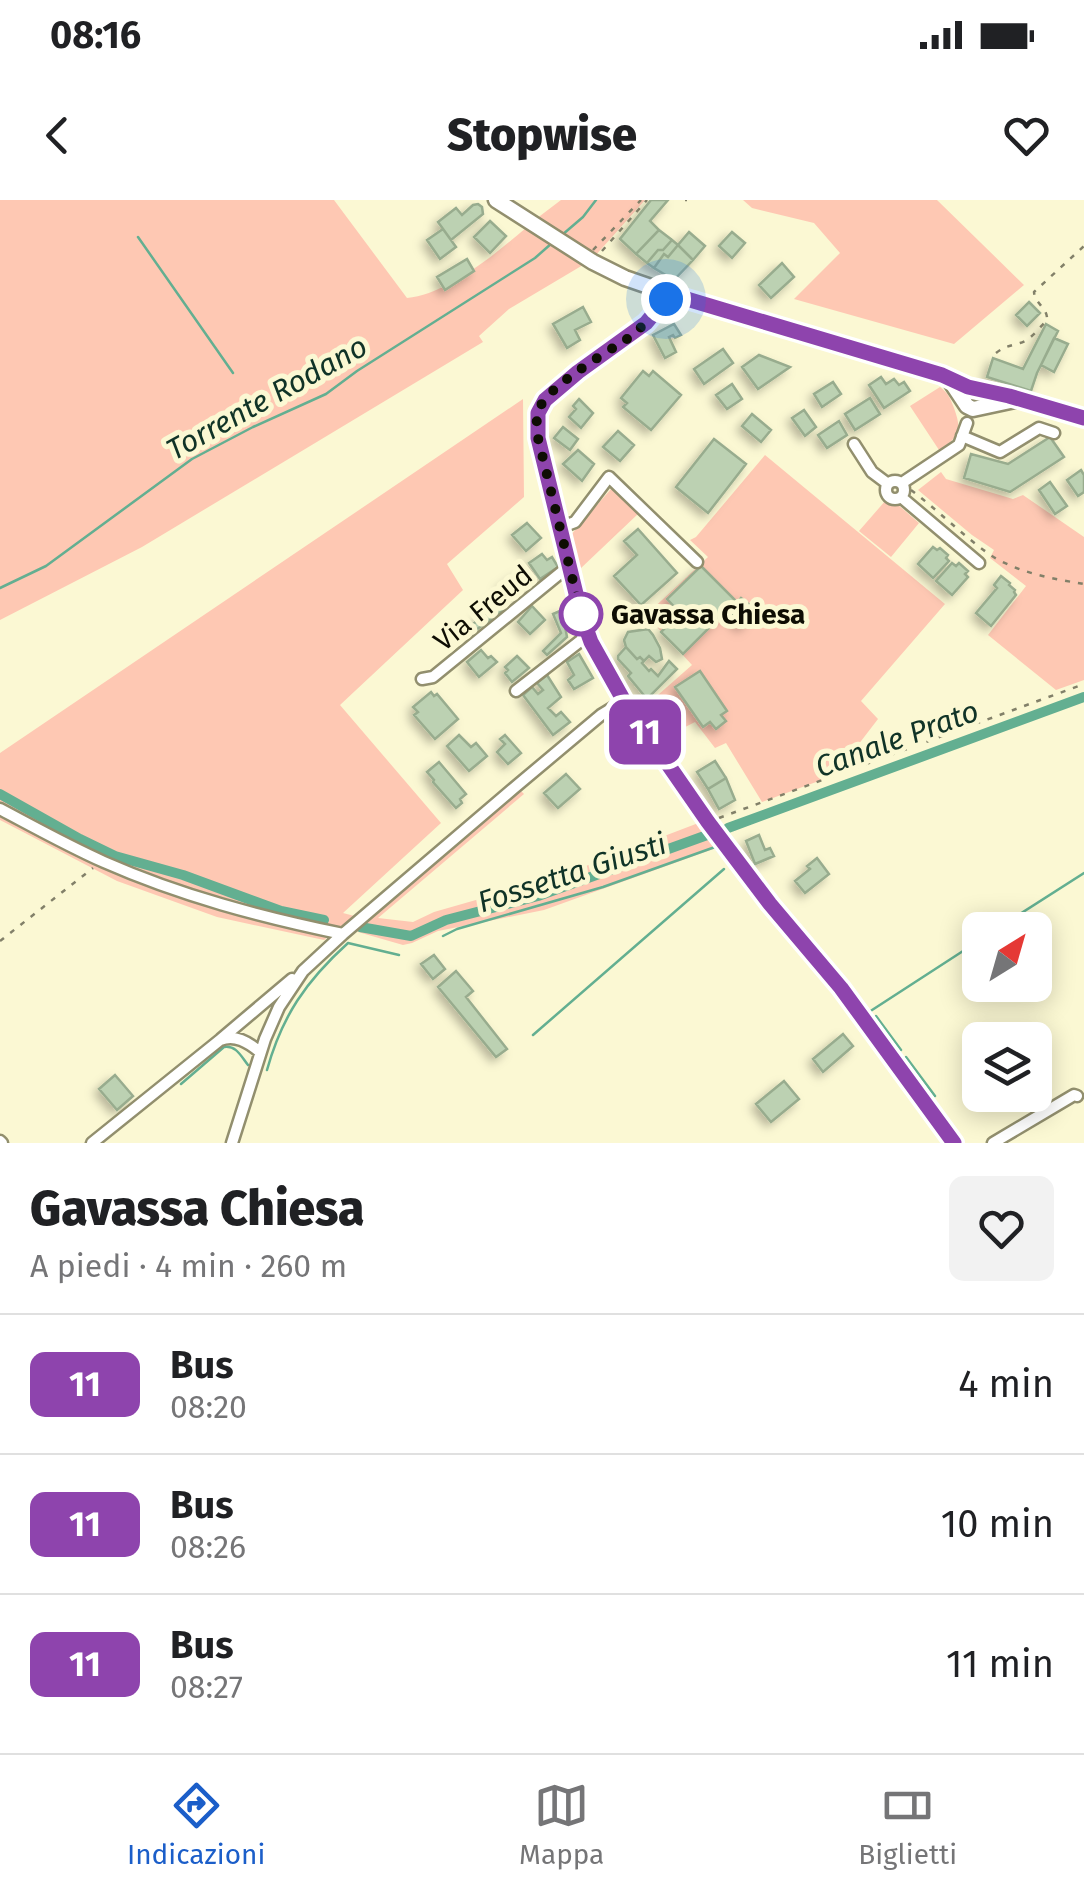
<!DOCTYPE html>
<html lang="it">
<head>
<meta charset="utf-8">
<style>
	body { margin:0; font-family:"Fira Sans",sans-serif; background:#f2f2f2; color:#202124; height:100vh; display:flex; flex-direction:column; font-size:38px; white-space:nowrap }
	* { box-sizing:border-box; margin:0 }
	p { font-size:32px; color:#757577 }
	.icon { flex:none; width:55px; height:55px; fill:none; stroke:currentColor; stroke-width:2; stroke-linecap:round; stroke-linejoin:round }
	.map { position:relative; height:943px; overflow:hidden }
	.sheet { display:flex; flex-direction:column; background:#fff; flex:1 }
	.sheet>* { flex:none }
	.badge { padding:0 20px; border-radius:15px; font-size:35px; line-height:65px }
	.needle { width:65px; rotate:37deg }
	.tools { position:absolute; left:962px; top:712px; display:grid; gap:20px }
	.tools a { display:grid; place-items:center; width:90px; height:90px; border-radius:15px; background:#fff; box-shadow:0 5px 25px #0003; font-size:50px }
	.you { position:absolute; width:50px; height:50px; margin:-25px; border:8px solid #fff; border-radius:50%; background:#1a73e8; box-shadow:0 0 0 15px #1a73e833 }
	.map>.badge { position:absolute; translate:-50% -50%; box-shadow:0 0 0 5px #fff }
	.round { display:grid; place-items:center; flex:none; width:105px; height:105px; border-radius:15px; background:#f2f2f2 }
	.headline { display:flex; align-items:center; justify-content:space-between; height:170px; padding:0 30px }
	h1 { font-size:48px; font-weight:800; line-height:75px }
	ul { padding:0; list-style:none }
	li { display:flex; align-items:center; gap:30px; height:140px; padding:0 30px; border-top:2px solid #e0e0e0 }
	li div { flex:1 }
	li b { display:block; font-size:38px }
	li em { font-style:normal }
	li .badge { min-width:110px; font-weight:700; text-align:center }
	.status { display:flex; justify-content:space-between; align-items:center; height:70px; padding:0 50px; background:#fff; direction:ltr }
	.status svg { height:28px; fill:currentColor }
	header { display:flex; justify-content:space-between; align-items:center; height:130px; padding:0 30px; background:#fff; font-size:45px; font-weight:800 }
	.dock { display:flex; justify-content:space-around; align-items:center; height:140px; border-top:2px solid #e0e0e0; background:#fff; font-size:28px; color:#757577 }
	.dock a { display:grid; justify-items:center; gap:5px }
	.dock .on { color:#1b5ec9 }
	.map>svg:first-child { display:block }
	.green { fill:#fec8b3 }
	.lines { fill:none; stroke-linecap:round; stroke-linejoin:round }
	.stream { stroke:#63af91; stroke-width:2.5 }
	.canal { stroke:#63af91; stroke-width:10 }
	.building { fill:#bcd1b2; stroke:#98ac8e; stroke-width:2.5; filter:url(#shadow) }
	.minor-casing { stroke:#928f6e; stroke-width:15 }
	.major-casing { stroke:#928f6e; stroke-width:19 }
	.path { stroke:#828069; stroke-width:2.5; stroke-dasharray:5 8; stroke-linecap:butt }
	.minor { stroke:#fff; stroke-width:10 }
	.major { stroke:#fff; stroke-width:14 }
	.line-casing { stroke:#fff; stroke-width:22 }
	.line { stroke:#8e44ad; stroke-width:15 }
	.walk { stroke:#0e0d03; stroke-width:10; stroke-dasharray:0 18 }
	.stop-dot { fill:#fff; stroke:#8e44ad; stroke-width:5 }
	.labels { text-anchor:middle; dominant-baseline:central; stroke-width:10; stroke-linejoin:round; paint-order:stroke }
	.street-label { font-size:28px; fill:#0e0d03; stroke:#fbf8d3 }
	.stop-label { font-size:28px; font-weight:bold; fill:#0e0d03; stroke:#fbf8d3; text-anchor:start }
	.water-label { font-size:30px; font-style:italic; fill:#103327; stroke:#fbf8d3 }
</style>
</head>
<body>
<div class="status"><b>08:16</b><svg viewBox="0 0 49 12"><path d="M0 12V9h3v3zM5 12V6h3v6zM10 12V3h3v9zM15 12V0h3v12zM26 1h20v11H26zM47 4h2v5h-2z"/></svg></div>
<header><svg class="icon" aria-label="back" viewBox="0 0 24 24"><path d="M15 5l-7 7 7 7"/></svg>Stopwise<svg class="icon" aria-label="heart" viewBox="0 0 24 24"><path d="M12 20l-8-8c-3-5 5-10 8-4 3-6 11-1 8 4z"/></svg></header>
<div class="map">
<svg width="1084" height="943" viewBox="0 0 1084 943">
	<defs>
		<filter id="shadow"><feDropShadow dx="-4.5" dy="4.5" stdDeviation="5" flood-color="#0004"/></filter>
	</defs>
	<rect width="100%" height="100%" fill="#fbf8d3"/>
	<path class="green" d="M0 0H334L407 98C448 94 495 54 526 28L583 65 509 109 479 136 483 142 142 347 0 420Z
		M561 0H645L595 56 536 19Z
		M743 0H937L1024 85 954 144 794 99 840 53 814 23 752 8Z
		M940 187C949 194 950 198 954 208 962 230 960 237 939 250L910 206Z
		M523 199 524 297 447 364 463 390 340 505 441 623 343 713 362 718 343 734 333 733 324 740 217 717 117 681 0 620V553Z
		M765 255 945 404 861 501 878 519 835 575 762 602 726 543 715 548 695 522 662 539 642 509 692 465 646 415 708 357 690 340 696 337Z
		M941 272 946 279 1013 299 1023 295 1084 337V480L1056 490 988 435 1026 386 990 358 994 350 972 335 918 290Z
		M611 289 639 313 580 369 570 336Z
		M886 300 896 303 919 323 891 357 859 331Z
		M520 590 524 594 378 718 413 722 434 712 557 677 701 622 719 647 544 710 438 731 412 743 403 745 358 732 357 729Z"/>
	<g class="lines">
		<path class="stream" d="M562 35 583 17 596 0
			M138 37 233 173
			M0 388 46 366 192 259 253 227 326 194 357 171 535 58 552 43
			M757 699 793 741
			M995 730 1084 673
			M443 736 457 729 603 687 715 647 751 692
			M804 754 857 820
			M869 812 980 740
			M876 816 901 850
			M533 835 724 669
			M906 857 935 896
			M267 870C282 816 306 781 348 743L399 755
			M181 884 224 847C236 845 241 856 248 865"/>
		<path class="canal" d="M0 594 80 639 115 656 183 675 281 711 324 720
			M728 628 1084 497
			M360 727 411 736 446 720 538 696 710 634"/>
	</g>
	<path class="building" d="M651 0H668L650 21 659 30 636 54 620 39Z
		M478 4 482 7 483 14 451 40 438 22 456 8 462 15 473 5Z
		M490 21 506 36 490 53 474 37Z
		M443 29 456 47 440 59 427 40Z
		M659 30 672 40 663 50H658L647 63 636 54Z
		M689 32 705 46 693 60 678 45Z
		M732 32 745 43 732 58 719 46Z
		M672 40 678 45 668 57 664 54 654 68 647 63 658 50H663Z
		M678 45 693 60 674 80 654 68 664 54 668 57Z
		M467 59 474 71 445 90 437 77Z
		M782 63 794 77 771 98 759 85Z
		M1029 102 1040 113 1027 126 1016 115Z
		M583 107 591 122 575 130 580 140 567 148 553 124Z
		M674 124 681 135 675 138 673 135 669 137 676 152 665 158 653 135Z
		M1046 124 1058 131 1037 173 1031 191 987 177 993 158 1023 169Z
		M1054 138 1068 144 1054 172 1041 165Z
		M723 149 733 163 704 184 694 169Z
		M759 155 790 167 758 189 742 167Z
		M643 171 649 176 653 171 681 195 651 230 623 207 627 203 621 198Z
		M881 177 886 184 894 179 899 185 904 182 910 191 884 208 869 185Z
		M833 182 841 194 822 207 814 194Z
		M732 184 742 199 727 209 716 195Z
		M870 198 880 214 855 230 845 214Z
		M579 199 593 213 581 228 569 217 576 209 573 206Z
		M804 210 816 227 805 236 792 218Z
		M752 214 771 230 761 242 742 226Z
		M839 221 847 235 827 248 818 235Z
		M563 227 578 239 570 250 554 238Z
		M618 231 634 245 620 261 603 247Z
		M1050 237 1064 257 1010 292 964 278 971 254 1008 264Z
		M714 239 746 264 708 313 676 287Z
		M578 250 594 264 582 281 563 264Z
		M1081 270 1084 275V292L1078 296 1067 280Z
		M1050 282 1067 306 1055 314 1039 290Z
		M527 323 541 338 526 351 512 335Z
		M638 329 677 373 641 405 614 376 637 355 624 341Z
		M933 347 937 350 940 348 948 355 946 358 949 361 933 378 918 364Z
		M542 354 547 360 552 357 558 367 540 379 529 363Z
		M952 363 956 366 959 363 968 371 965 374 968 377 952 395 936 381Z
		M701 366 736 401 683 454 661 432 680 413 667 399Z
		M519 373 527 384 512 395 508 389 505 392 501 386Z
		M1001 376 1010 383 1009 385 1015 390 1014 392 1016 395 991 426 976 413 997 388 994 385Z
		M496 397 505 409 476 430 472 425 484 415 482 412 487 408 485 406Z
		M741 398 756 410 742 427 731 417 737 410 733 407Z
		M532 406 545 420 530 434 518 422Z
		M562 410 567 437 547 455 543 451 561 433 553 414Z
		M644 424 653 435 660 448 662 459 656 462 649 456 644 461 640 457 637 459 626 447 624 440 628 432 648 429Z
		M626 447 637 459 640 457 644 461 642 463 649 471 651 469 658 476 669 461 677 469 647 499 628 476 631 473 618 459V456Z
		M481 450 488 458 491 456 497 462 479 477 467 462Z
		M579 454 593 478 574 489 568 480 574 475 567 462Z
		M517 456 529 468 512 482 505 473 508 470 505 467Z
		M700 471 727 511 721 515 726 521 716 529 710 522 703 527 675 487Z
		M547 475 561 497 548 508 556 516 561 512 570 522 553 535 523 495 532 487 538 494 543 490 537 483Z
		M431 492 434 496 437 494 458 519 435 539 414 515 418 512 413 507Z
		M459 535 471 547 476 543 487 556 469 571 447 546Z
		M505 535 521 553 508 564 497 552 505 544 500 539Z
		M715 561 726 578 708 589 697 572Z
		M439 562 466 594 460 599 462 603 456 608 433 582 434 580 427 572Z
		M566 574 580 589 558 608 544 593Z
		M726 578 735 600 719 609 708 589Z
		M759 635 765 650 770 648 774 656 755 664 746 641Z
		M817 658 829 674 805 693 795 681 810 669 807 666Z
		M434 755 445 769 433 779 421 764Z
		M456 771 473 791 466 797 507 849 496 857 438 787Z
		M843 834 853 846 823 872 813 859Z
		M115 875 133 896 117 910 99 889Z
		M784 881 799 899 771 922 756 904Z"/>
	<g class="lines">
		<defs>
			<path id="minor" d="M670 94 646 123 578 172 545 199 538 213V238L588 435 624 501 738 663 841 788 954 943
				M962 236 1000 252 1039 228 1054 233
				M854 244 872 272 888 284
				M886 290a9 9 0 1 1 18 0a9 9 0 1 1-18 0Z
				M902 283 959 245 967 223
				M901 297 979 363
				M559 328 575 322 609 277 697 362
				M422 479 433 477 569 366
				M516 491 588 435
				M650 538 678 517
				M0 609C34 627 68 646 104 662 181 696 261 717 343 734
				M221 839 292 779
				M0 941 2 943
				M92 943 220 840C235 834 248 842 260 852
				M232 943 265 839 279 807 303 771 343 734 514 588 601 515 624 501
				M993 943 1074 895 1077 896"/>
			<path id="major" d="M496 0 593 62 625 78 683 98 942 175 973 189 1009 195 1084 218
				M949 179 967 206 973 209 1015 200"/>
		</defs>
		<use href="#minor" class="minor-casing"/>
		<use href="#major" class="major-casing"/>
		<path class="path" d="M685 0H687
			M593 50 641 0
			M602 51 647 0
			M996 153C1005 146 1010 146 1020 143 1031 140 1039 128 1047 120 1048 108 1035 104 1034 92L1084 46
			M911 290C939 311 964 337 992 356 1019 373 1054 379 1084 384
			M719 618 1084 484
			M0 741 93 668"/>
		<use href="#minor" class="minor"/>
		<use href="#major" class="major"/>
	</g>
	<g class="lines">
		<defs>
			<path id="line" d="M954 943 841 788 770 704 708 622 624 501 591 442 581 414 538 238V213L545 200 578 172 646 123 670 94 942 175 968 187 1009 196 1084 218"/>
		</defs>
		<use href="#line" class="line-casing"/>
		<use href="#line" class="line"/>
		<path class="walk" d="M581 414 538 238C537 228 535 216 540 207 550 185 606 153 627 139 642 128 654 114 666 99"/>
	</g>
	<circle class="stop-dot" cx="581" cy="414" r="20"/>
	<g class="labels">
		<g class="street-label">
			<text transform="translate(483 408) rotate(-39)">Via Freud</text>
		</g>
		<g class="stop-label">
			<text x="611" y="414">Gavassa Chiesa</text>
		</g>
		<g class="water-label">
			<text transform="translate(267 198) rotate(-29)">Torrente Rodano</text>
			<text transform="translate(897 539) rotate(-20)">Canale Prato</text>
			<text transform="translate(572 673) rotate(-18)">Fossetta Giusti</text>
		</g>
	</g>
</svg>
<div class="tools">
<a><svg class="needle" viewBox="-14 -14 28 28"><path d="M0-13l5 13h-10z" fill="#e53935"/><path d="M0 13l5-13h-10z" fill="#757577"/></svg></a>
<a><svg class="icon" aria-label="layers" viewBox="0 0 24 24"><path d="M12 4l9 5-9 5-9-5zM3 14l9 5 9-5"/></svg></a>
</div>
<div class="you" style="left:666px;top:99px"></div>
<b class="badge" style="left:645px;top:532px;background:#8e44ad;color:#fff">11</b>
</div>
<section class="sheet">
<div class="headline"><div><h1>Gavassa Chiesa</h1><p>A piedi · 4 min · 260 m</p></div><a class="round"><svg class="icon" aria-label="heart" viewBox="0 0 24 24"><path d="M12 20l-8-8c-3-5 5-10 8-4 3-6 11-1 8 4z"/></svg></a></div>
<ul>
<li><span class="badge" style="background:#8e44ad;color:#fff">11</span><div><b>Bus</b><p>08:20</p></div><em>4 min</em></li>
<li><span class="badge" style="background:#8e44ad;color:#fff">11</span><div><b>Bus</b><p>08:26</p></div><em>10 min</em></li>
<li><span class="badge" style="background:#8e44ad;color:#fff">11</span><div><b>Bus</b><p>08:27</p></div><em>11 min</em></li>
</ul>
</section>
<nav class="dock">
<a class="on"><svg class="icon" aria-label="directions" viewBox="0 0 24 24"><path d="M12 3l9 9-9 9-9-9zM9 14v-3h6M13 9l2 2-2 2"/></svg>Indicazioni</a>
<a><svg class="icon" aria-label="map" viewBox="0 0 24 24"><path d="M3 6l6-2 6 2 6-2v14l-6 2-6-2-6 2zM9 4v14M15 6v14"/></svg>Mappa</a>
<a><svg class="icon" aria-label="tickets" viewBox="0 0 24 24"><path d="M3 7h18v10H3zM15 7v10"/></svg>Biglietti</a>
</nav>
</body>
</html>
